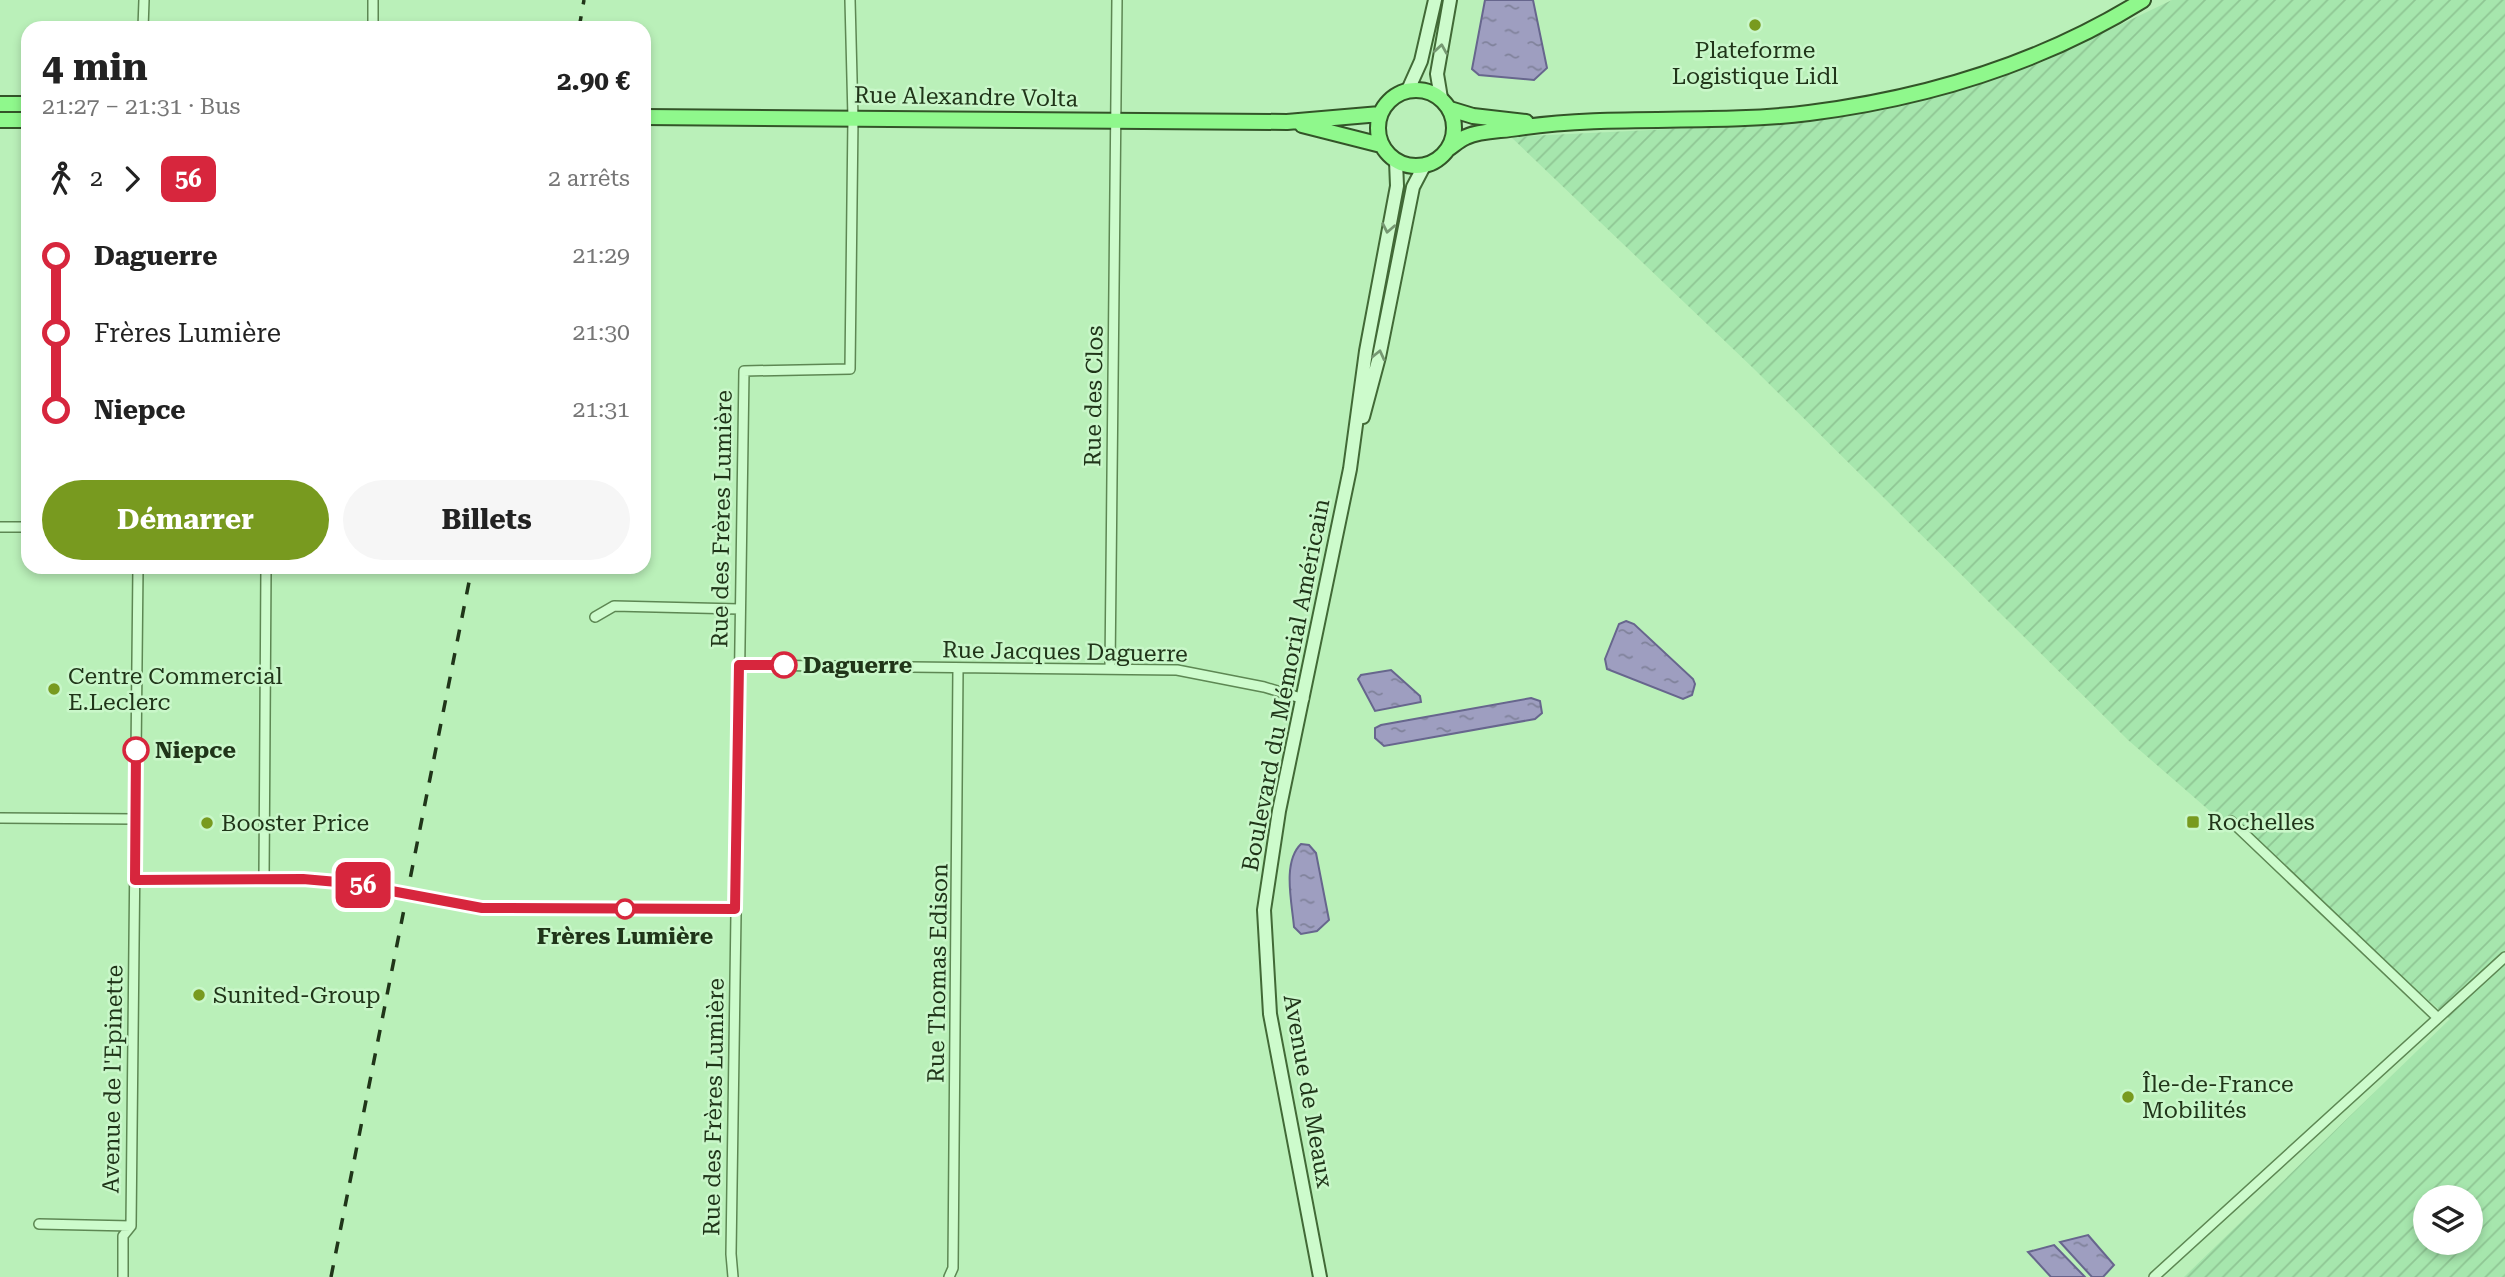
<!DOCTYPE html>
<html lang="fr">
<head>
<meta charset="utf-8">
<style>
	body { margin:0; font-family:"Roboto Serif",serif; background:#f6f6f6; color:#222; height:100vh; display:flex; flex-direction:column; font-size:26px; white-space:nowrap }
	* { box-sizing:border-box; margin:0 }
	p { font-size:23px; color:#767676 }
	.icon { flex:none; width:38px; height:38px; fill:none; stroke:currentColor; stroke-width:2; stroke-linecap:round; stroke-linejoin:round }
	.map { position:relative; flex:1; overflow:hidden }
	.panel { position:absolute; left:21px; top:21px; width:630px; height:553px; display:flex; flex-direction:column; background:#fff; border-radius:21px; box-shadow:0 4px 10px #0003 }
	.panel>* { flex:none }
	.badge { padding:0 14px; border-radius:10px; font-size:24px; line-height:46px }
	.tools { position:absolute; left:2413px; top:1185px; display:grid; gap:14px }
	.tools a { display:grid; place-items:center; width:70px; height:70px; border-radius:50%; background:#fff; box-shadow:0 4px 10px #0003; font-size:35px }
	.map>.badge { position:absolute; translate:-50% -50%; box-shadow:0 0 0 4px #fff }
	.legs { display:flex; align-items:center; gap:10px; height:77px; padding:0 21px; font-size:23px }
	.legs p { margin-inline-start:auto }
	.overview { display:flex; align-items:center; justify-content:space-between; height:119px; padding:0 21px }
	h1 { font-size:38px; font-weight:700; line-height:52px }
	.button { display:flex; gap:14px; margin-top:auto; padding:14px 21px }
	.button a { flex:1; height:80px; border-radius:42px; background:#789a1f; color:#fff; font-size:28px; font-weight:700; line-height:80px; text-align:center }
	.button a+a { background:#f6f6f6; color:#222 }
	ul { padding:0 21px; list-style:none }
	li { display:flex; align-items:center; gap:24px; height:77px; font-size:26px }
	li i { display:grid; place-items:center; width:10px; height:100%; margin:0 9px; background:currentColor }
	li i::after { content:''; width:18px; height:18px; margin:-9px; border:5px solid; border-radius:50%; background:#fff }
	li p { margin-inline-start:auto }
	li:first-child i { background:linear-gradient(#0000 50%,currentColor 0) }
	li:last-child i { background:linear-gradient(currentColor 50%,#0000 0) }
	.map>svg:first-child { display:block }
	.farmland { fill:url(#farmland-furrows); fill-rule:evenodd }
	.water { fill:url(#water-ripples); stroke:#67668d; stroke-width:2 }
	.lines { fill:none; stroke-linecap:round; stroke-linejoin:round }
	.street-casing { stroke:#5d8753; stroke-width:12 }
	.secondary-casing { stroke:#416936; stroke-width:16 }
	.primary-casing { stroke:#335428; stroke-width:18 }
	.street { stroke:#cdfbcc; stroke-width:9 }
	.secondary { stroke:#cdfbcc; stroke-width:12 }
	.primary { stroke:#8ff88c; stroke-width:14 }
	.rail { stroke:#203519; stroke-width:3.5; stroke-dasharray:12 12; stroke-linecap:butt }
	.street-bridge-casing { stroke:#5d8753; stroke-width:12; stroke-linecap:butt }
	.street-bridge { stroke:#cdfbcc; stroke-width:9 }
	.oneway { stroke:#769872 }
	.line-1-casing { stroke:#fff; stroke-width:16 }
	.line-1 { stroke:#d7263d; stroke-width:10 }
	.poi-dot { fill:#789a1f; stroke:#c9f7c9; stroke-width:2.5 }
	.stop-1-dot { fill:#fff; stroke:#d7263d; stroke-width:3.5 }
	.labels { text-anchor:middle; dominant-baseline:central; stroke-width:5; stroke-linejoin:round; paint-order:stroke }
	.poi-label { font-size:23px; fill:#203519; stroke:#c9f7c9; text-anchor:start }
	.street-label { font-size:23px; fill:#203519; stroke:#c9f7c9 }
	.stop-label { font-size:23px; font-weight:bold; fill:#203519; stroke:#c9f7c9; text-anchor:start }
</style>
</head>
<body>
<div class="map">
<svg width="2505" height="1277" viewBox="0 0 2505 1277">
	<defs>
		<pattern id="farmland-furrows" width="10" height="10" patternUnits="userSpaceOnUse" patternTransform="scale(1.75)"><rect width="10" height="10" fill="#a6e6ad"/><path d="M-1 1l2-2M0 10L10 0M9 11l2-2" fill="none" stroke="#8fc694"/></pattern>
		<pattern id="water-ripples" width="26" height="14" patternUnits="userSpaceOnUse" patternTransform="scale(1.75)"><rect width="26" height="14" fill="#9e9ec0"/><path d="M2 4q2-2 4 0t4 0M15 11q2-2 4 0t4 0" fill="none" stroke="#80829b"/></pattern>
	</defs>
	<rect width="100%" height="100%" fill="#baf0b9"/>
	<path class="farmland" d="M2172 0H2505V1277H2184L2450 1019 2128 740 1752 367 1511 137 1752 125 1818 120 1884 110 1960 90 2040 63ZM2426 1197H2471V1242H2426Z"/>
	<path class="water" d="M1485 0H1533L1547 68 1534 80 1479 75 1472 69Z
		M1626 621 1634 624 1693 679 1695 684 1692 695 1683 699 1607 669 1605 659 1619 624Z
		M1391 670 1420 696 1421 702 1375 711 1358 679 1361 675Z
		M1531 698 1540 701 1542 713 1535 719 1384 746 1375 738V728L1381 725Z
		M1301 844 1309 845 1316 853 1329 920 1317 931 1301 934 1294 927C1292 903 1282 862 1301 844Z
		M2088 1235 2114 1265 2103 1277H2092L2060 1242Z
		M2054 1245 2085 1277H2051L2028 1252Z"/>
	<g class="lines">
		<defs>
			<path id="street" d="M143 28 144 0
				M373 28V0
				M0 527H28
				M595 617 614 606 739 609
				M739 665 1177 670 1264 687 1304 699
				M1110 669 1117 0
				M0 818 135 819
				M2231 821 2438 1018
				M264 878 266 567
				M135 880 303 879 393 890
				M416 895 483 908 735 909
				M39 1224 131 1226
				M123 1277V1236L131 1226 138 567
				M733 1277 731 1254 744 371 850 369 853 118 850 0
				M949 1277 953 1268 958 668
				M2154 1277 2505 957"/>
			<path id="secondary" d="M1408 90 1421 61 1435 0
				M1441 98 1437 74 1450 0
				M1363 417 1379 357 1413 187 1424 166
				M1320 1277 1270 1014 1264 910 1279 811 1350 469 1366 351 1397 186 1396 161"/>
			<path id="primary" d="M1378 128a38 38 0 1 1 76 0a38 38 0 1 1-76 0Z
				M0 104H28
				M1450 109 1473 116 1526 122
				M644 117 1287 122 1380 114
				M0 120H28
				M1302 125 1381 145
				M1448 149C1454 145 1459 140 1466 137 1481 130 1501 131 1518 128 1614 114 1713 125 1809 113 1927 98 2042 63 2143 0"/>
		</defs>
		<use href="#street" class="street-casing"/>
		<use href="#secondary" class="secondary-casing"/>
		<use href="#primary" class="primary-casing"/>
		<use href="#street" class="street"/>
		<use href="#secondary" class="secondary"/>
		<use href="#primary" class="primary"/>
		<path class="rail" d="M579 28 584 0
			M331 1277 472 567"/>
		<defs>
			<path id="street-bridge" d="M393 890 416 895"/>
		</defs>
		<use href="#street-bridge" class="street-bridge-casing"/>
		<use href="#street-bridge" class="street-bridge"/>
	</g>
	<defs><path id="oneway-chevron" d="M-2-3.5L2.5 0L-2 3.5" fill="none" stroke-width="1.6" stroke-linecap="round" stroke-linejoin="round" transform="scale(1.75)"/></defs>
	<g class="oneway">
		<use href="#oneway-chevron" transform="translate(1441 49) rotate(-81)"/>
		<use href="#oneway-chevron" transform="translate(1388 228) rotate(101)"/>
		<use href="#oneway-chevron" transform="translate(1379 355) rotate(-77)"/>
	</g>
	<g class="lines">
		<defs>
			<path id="line-1" d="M136 750 135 880 303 879 349 883 482 908 735 909 739 665H784"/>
		</defs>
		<use href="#line-1" class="line-1-casing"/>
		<use href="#line-1" class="line-1"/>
	</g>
	<g class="poi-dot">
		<circle cx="1755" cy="25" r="7"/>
		<circle cx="54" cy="689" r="7"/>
		<rect x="2186" y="815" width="14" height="14" rx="3.5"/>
		<circle cx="207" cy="823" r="7"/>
		<circle cx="199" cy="995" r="7"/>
		<circle cx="2128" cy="1097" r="7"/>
	</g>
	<g class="stop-1-dot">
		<circle cx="784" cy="665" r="12"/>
		<circle cx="136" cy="750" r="12"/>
		<circle cx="625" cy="909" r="9"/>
	</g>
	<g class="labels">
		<g class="poi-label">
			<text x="1755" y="50" text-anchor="middle">Plateforme<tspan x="1755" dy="26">Logistique Lidl</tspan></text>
			<text x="68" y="676">Centre Commercial<tspan x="68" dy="26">E.Leclerc</tspan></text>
			<text x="2207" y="822">Rochelles</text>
			<text x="221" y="823">Booster Price</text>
			<text x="213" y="995">Sunited-Group</text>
			<text x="2142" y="1084">Île-de-France<tspan x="2142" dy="26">Mobilités</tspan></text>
		</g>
		<g class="street-label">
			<text transform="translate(966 97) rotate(1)">Rue Alexandre Volta</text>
			<text transform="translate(1094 396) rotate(-89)">Rue des Clos</text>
			<text transform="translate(722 519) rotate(-89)">Rue des Frères Lumière</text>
			<text transform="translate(1065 652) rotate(1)">Rue Jacques Daguerre</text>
			<text transform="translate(1286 685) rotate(-79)">Boulevard du Mémorial Américain</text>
			<text transform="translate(938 973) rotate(-89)">Rue Thomas Edison</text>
			<text transform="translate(113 1079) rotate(-89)">Avenue de l'Epinette</text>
			<text transform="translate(1308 1091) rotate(80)">Avenue de Meaux</text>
			<text transform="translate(714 1107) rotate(-89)">Rue des Frères Lumière</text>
		</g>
		<g class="stop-label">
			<text x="803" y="665">Daguerre</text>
			<text x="155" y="750">Niepce</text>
			<text x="625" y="936" text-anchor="middle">Frères Lumière</text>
		</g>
	</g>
</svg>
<div class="tools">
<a><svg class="icon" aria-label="layers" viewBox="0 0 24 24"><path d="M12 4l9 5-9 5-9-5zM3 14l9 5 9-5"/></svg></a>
</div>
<b class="badge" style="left:363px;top:885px;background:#d7263d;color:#fff">56</b>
<section class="panel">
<div class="overview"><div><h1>4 min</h1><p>21:27 – 21:31 · Bus</p></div><b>2.90 €</b></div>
<div class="legs"><svg class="icon" aria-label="walk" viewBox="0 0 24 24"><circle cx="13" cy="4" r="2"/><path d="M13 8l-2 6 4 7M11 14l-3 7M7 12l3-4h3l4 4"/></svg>2<svg class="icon" aria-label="forward" viewBox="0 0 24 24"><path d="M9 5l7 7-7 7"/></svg><b class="badge" style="background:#d7263d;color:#fff">56</b><p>2 arrêts</p></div>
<ul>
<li><i style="color:#d7263d"></i><b>Daguerre</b><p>21:29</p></li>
<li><i style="color:#d7263d"></i><span>Frères Lumière</span><p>21:30</p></li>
<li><i style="color:#d7263d"></i><b>Niepce</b><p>21:31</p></li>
</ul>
<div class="button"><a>Démarrer</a><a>Billets</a></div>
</section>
</div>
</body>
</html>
